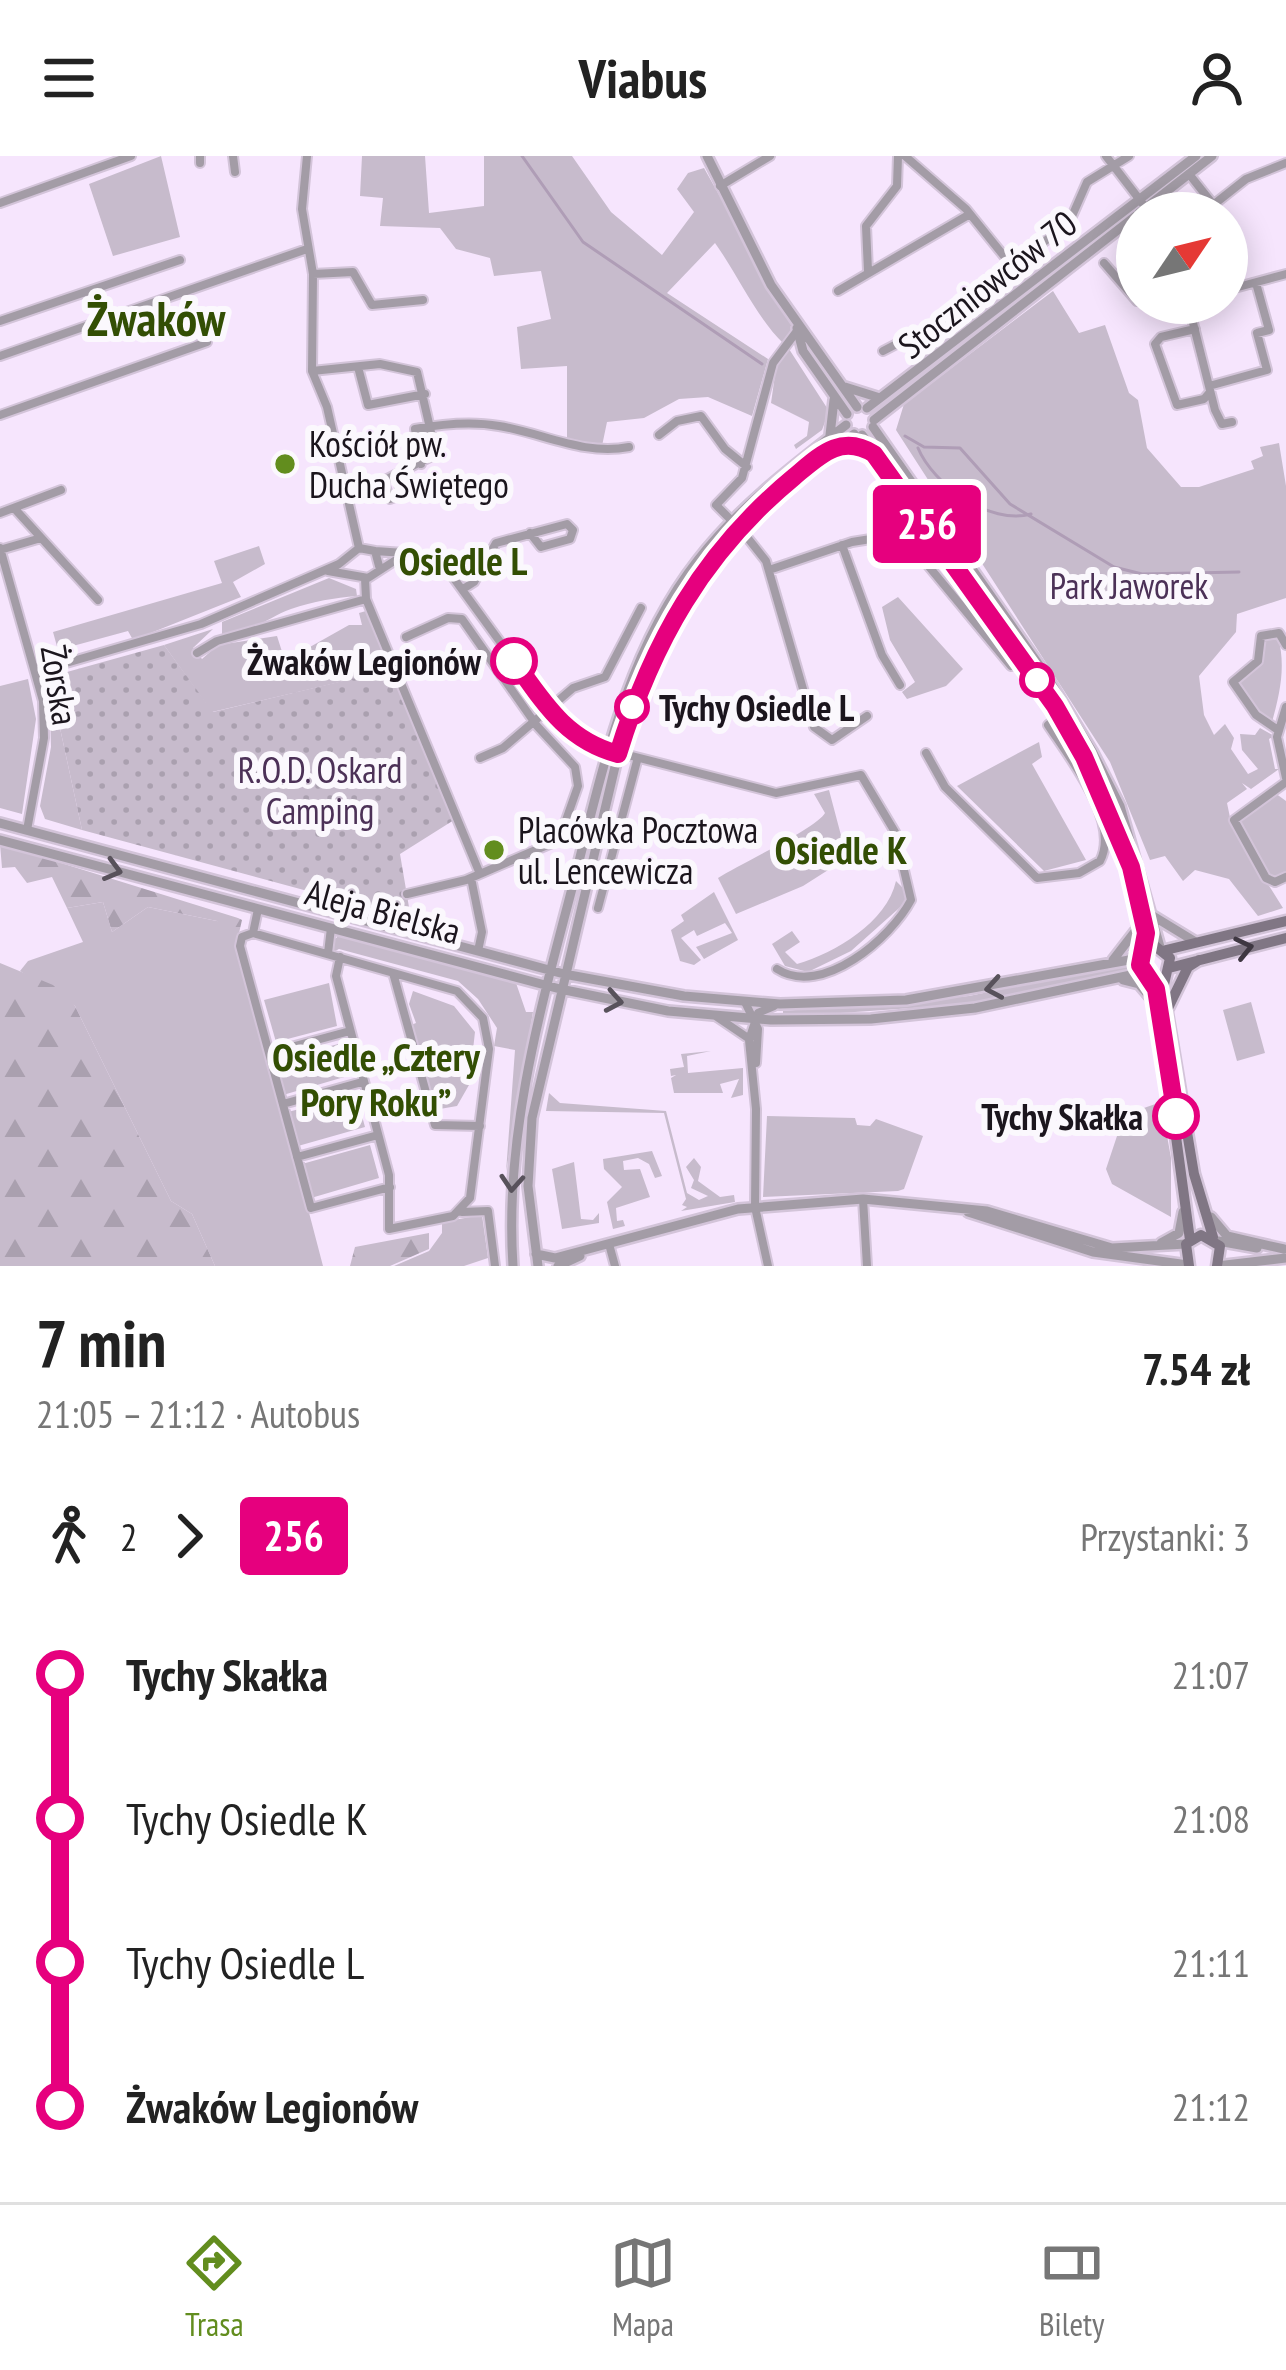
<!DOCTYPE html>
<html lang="pl">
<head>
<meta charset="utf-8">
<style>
	body { margin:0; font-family:"PT Sans Narrow",sans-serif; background:#f2f2f2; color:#222; height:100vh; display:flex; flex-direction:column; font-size:45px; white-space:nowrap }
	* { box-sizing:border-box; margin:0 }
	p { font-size:39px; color:#767676 }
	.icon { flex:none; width:66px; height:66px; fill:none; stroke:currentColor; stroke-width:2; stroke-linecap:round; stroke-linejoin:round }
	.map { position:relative; height:1110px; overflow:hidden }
	.details { display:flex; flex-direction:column; background:#fff; flex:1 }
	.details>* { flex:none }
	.badge { padding:0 24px; border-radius:9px; font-size:42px; line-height:78px }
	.needle { width:78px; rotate:55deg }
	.fabs { position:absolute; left:1116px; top:36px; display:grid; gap:24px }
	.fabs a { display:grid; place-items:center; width:132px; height:132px; border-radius:50%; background:#fff; box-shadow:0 6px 30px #0003; font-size:60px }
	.map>.badge { position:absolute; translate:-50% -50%; box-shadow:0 0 0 6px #fff }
	.legs { display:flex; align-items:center; gap:18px; height:132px; padding:0 36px; font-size:39px }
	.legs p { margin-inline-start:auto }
	.head { display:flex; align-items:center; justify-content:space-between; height:204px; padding:0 36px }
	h1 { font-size:66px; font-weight:700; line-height:90px }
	ul { padding:0 36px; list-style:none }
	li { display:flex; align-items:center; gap:42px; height:144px; font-size:45px }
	li i { display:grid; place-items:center; width:18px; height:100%; margin:0 15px; background:currentColor }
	li i::after { content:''; width:30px; height:30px; margin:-15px; border:9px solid; border-radius:50%; background:#fff }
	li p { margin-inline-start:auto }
	li:first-child i { background:linear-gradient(#0000 50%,currentColor 0) }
	li:last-child i { background:linear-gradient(currentColor 50%,#0000 0) }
	header { display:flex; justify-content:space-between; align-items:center; height:156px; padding:0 36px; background:#fff; font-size:54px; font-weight:700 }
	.dock { display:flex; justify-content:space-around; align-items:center; height:168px; border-top:3px solid #e0e0e0; background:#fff; font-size:33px; color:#767676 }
	.dock a { display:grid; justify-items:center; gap:6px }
	.dock .on { color:#628d1e }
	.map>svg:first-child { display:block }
	.green { fill:#c7bbcc }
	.forest { fill:url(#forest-firs) }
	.garden { fill:url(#garden-dots) }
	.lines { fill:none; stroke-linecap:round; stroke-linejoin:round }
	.stream { stroke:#af9db6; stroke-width:3 }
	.minor-casing { stroke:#d3c4d9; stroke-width:12 }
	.tertiary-casing { stroke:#d3c4d9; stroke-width:14 }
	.secondary-casing { stroke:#d3c4d9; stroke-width:15 }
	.minor { stroke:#a39ca6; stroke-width:8 }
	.tertiary { stroke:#a39ca6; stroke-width:9 }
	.secondary { stroke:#807684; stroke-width:10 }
	.oneway { stroke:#58525b }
	.oneway2 { stroke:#3e3741 }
	.line-1-casing { stroke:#fff; stroke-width:27 }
	.line-1 { stroke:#e6007e; stroke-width:18 }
	.poi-dot { fill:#628d1e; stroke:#fbf8fd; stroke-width:4.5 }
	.stop-1-dot { fill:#fff; stroke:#e6007e; stroke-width:6 }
	.labels { text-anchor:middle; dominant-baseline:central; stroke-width:12; stroke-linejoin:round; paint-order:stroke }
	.street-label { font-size:36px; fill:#1b151d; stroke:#fbf8fd }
	.poi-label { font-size:36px; fill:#1b151d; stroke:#fbf8fd; text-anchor:start }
	.park-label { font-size:36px; fill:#4c3157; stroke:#fbf8fd }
	.stop-label { font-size:36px; font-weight:bold; fill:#1b151d; stroke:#fbf8fd; text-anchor:end }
	.neighbourhood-label { font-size:39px; font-weight:bold; fill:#334e04; stroke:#fbf8fd }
	.district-label { font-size:48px; font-weight:bold; fill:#334e04; stroke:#fbf8fd }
</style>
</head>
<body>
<header><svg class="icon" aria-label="menu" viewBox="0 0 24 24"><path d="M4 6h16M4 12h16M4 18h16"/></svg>Viabus<svg class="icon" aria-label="person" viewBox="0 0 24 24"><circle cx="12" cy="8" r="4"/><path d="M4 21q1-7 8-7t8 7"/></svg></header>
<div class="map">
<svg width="1286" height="1110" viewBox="0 0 1286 1110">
	<defs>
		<pattern id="forest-firs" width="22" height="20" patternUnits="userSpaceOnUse" patternTransform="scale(3)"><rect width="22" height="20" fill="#c7bbcc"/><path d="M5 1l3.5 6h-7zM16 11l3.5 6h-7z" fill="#aaa0af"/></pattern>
		<pattern id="garden-dots" width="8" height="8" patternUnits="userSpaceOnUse" patternTransform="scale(3)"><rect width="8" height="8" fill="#c7bbcc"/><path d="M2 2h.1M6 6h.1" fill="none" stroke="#aaa0af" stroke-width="1.8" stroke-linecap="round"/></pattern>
	</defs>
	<rect width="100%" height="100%" fill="#f6e5fd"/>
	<path class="green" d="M161 0 180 81 113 100 89 28Z
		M362 0H425L429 57 484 50V0H572L611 56 662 99 694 56 677 33 688 17 704 12 792 169V179L784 188C756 161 738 119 715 87L667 137 768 203 752 260 708 241 679 243 644 262 607 266 602 290 567 282V210L521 213 517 171 551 163 541 115 494 120 490 102 456 93 440 72 380 70 383 42 360 40Z
		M1053 135 1079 177 1105 169 1129 237 1138 244 1147 292 1181 331H1199L1254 313 1251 305 1263 300 1260 291 1279 287 1286 330V442L1237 458 1236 476 1199 520 1204 559 1214 579 1225 568 1234 582 1231 593 1248 618 1258 613 1242 594 1240 578 1255 579 1260 572 1274 580 1269 583 1275 613H1279L1251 633 1242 627 1247 633 1227 647 1232 671 1283 752 1258 760 1229 723 1195 714 1183 725 1165 700 1150 704 1110 606 896 274 904 248Z
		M789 193 829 255 822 274 796 293 794 289 807 280 809 266 771 247 777 205Z
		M259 390 265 408 233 426 241 441 133 484 128 475 58 494 53 476 222 427 214 405Z
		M329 422 356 433 357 440C334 442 314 445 291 453 264 463 249 480 222 479V466Z
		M898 441 963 513 946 530 907 543 902 536 915 526 890 484 882 451Z
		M366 455 391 514 212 556 164 489 213 473 193 492 202 503 218 489 277 480 285 505 349 469H362L359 457Z
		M1278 481C1286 510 1280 537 1272 566L1258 559 1236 527 1263 502 1261 486Z
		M49 521 82 674 45 663 40 650 51 591Z
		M28 523 36 563 22 658 0 652V530Z
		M1039 586 1042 601 1032 608 1086 704 1044 715 957 630Z
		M829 634 847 702 803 730 736 758 718 722C740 708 817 672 825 657L814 638Z
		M1275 637 1286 645V719L1278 724 1270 723 1238 666Z
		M896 725 906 735V746L851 795 808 816 785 810 772 788 792 775 800 786 785 796 797 808C835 797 887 766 896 725Z
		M714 736 738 784 704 803 696 791 732 777 725 767 697 780 694 774 681 782 701 804 694 809 680 805 671 774 684 765 681 759Z
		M103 746 112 776 148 751 217 765 238 785 323 1110H215L192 1058 171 1045 75 850 20 815 28 805 83 786 67 752Z
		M340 779 516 827 526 856H533L506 1016 515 894 494 890 497 872 478 843 458 825 339 793 333 796 332 785Z
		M1127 807 1129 816 970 848 783 861V855L969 840Z
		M329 827 337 870 276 886 264 844Z
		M413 835 454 850 475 876 469 929 457 950 434 954 411 869 416 867 409 848Z
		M1251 846 1265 897 1237 905 1223 854Z
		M342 887 351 919 283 939 274 905Z
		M711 895 687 900 688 917 743 912V939L731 942 739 923 720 928 723 937H674L671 922 676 919 671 920 670 913 684 911 681 898Z
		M549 937 560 947 666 955 687 1037 699 1044 708 1040 691 1032 694 1024 686 1011 694 1002 701 1011 698 1025 720 1041 734 1039 735 1046 681 1055 687 1051 682 1049 686 1043 664 957 546 955Z
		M356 938 365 971 298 990 288 956Z
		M1161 946 1171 1002V1061L1112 1028 1106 1013 1124 959Z
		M767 960 855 962 857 969 870 970 876 963 923 980 904 1033 898 1035 763 1041Z
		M370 989 379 1022 311 1042 302 1008Z
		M652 995 662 1020 655 1022 649 1008 638 1002 623 1005 624 1014 640 1013 650 1041 616 1052 617 1065 623 1064 625 1070 613 1073 607 1046 622 1031 604 1013 603 1003Z
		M574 1006 581 1063 593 1064 599 1057V1067L562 1073 552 1013Z
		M482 1059 488 1102 464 1110H394L429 1095 442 1077V1066Z"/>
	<path class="forest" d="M0 688 238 762 242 764 234 799 226 805 217 765 148 751 112 776 103 746 67 752 52 721 27 727 15 711 2 712Z
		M0 807 53 829 75 850 171 1045 192 1058 215 1110H0Z
		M429 1077V1093L390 1110H350L355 1091Z"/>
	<path class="garden" d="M164 489 213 556 393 513 454 664 400 698 411 763 82 674 49 521Z"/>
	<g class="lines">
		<path class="stream" d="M522 0 583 86 762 208
			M905 280 924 291 960 292 1010 348 1114 411 1142 418 1239 416
			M918 292C933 328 990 370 1031 358"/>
		<defs>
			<path id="minor" d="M200 0V7
				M233 0 235 16
				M307 0 302 53 313 118 312 215 327 251 359 392
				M905 0 966 53 1012 110
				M1106 0 1146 52
				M1189 18 1212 47
				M720 30 770 0
				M0 47 131 0
				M1203 57 1246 23 1286 7
				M1135 71 1137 74
				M1104 107 1137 145
				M868 115 866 70 897 30 898 0
				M313 118 353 116 372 149 423 144
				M1227 134 1286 118
				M838 135 970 58
				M1188 147 1215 254 1222 268 1232 266
				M0 165 180 104
				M1195 173 1161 181 1155 188 1177 249 1204 243 1210 236
				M883 195 935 168 1069 67 1087 26 1129 0
				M0 200 307 93
				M358 211 368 249 425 238
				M312 215 380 208 417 216 436 298 383 325 390 343 403 338 395 319
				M1209 230 1267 214 1257 177 1269 174 1256 127
				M0 259 207 186
				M659 279 677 265 701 260 725 293 747 311
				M421 308 415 273C442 268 471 265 499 270 543 277 584 300 629 291
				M14 352 98 444
				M0 357 61 334
				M732 365 716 349 742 322 773 207 797 175
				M739 371 766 405 814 571 832 584 867 560
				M842 389 882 499 900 529
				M0 392 43 545 44 582 27 674
				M0 394 41 382
				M375 395 419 398 447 413 557 564 589 589 776 637 861 619 895 676 911 744C891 782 822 842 777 813
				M769 414 852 386 902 378 1011 510
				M328 415 368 422 405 398
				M365 422 366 443 480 718
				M463 433 474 426 496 387 567 368 573 374 570 383 541 391 530 377
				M406 481 448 462 462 463 537 570 575 611 578 630 559 684 466 724 407 738
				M197 497 217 485 366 443
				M35 516 201 468 339 408 359 392 375 395 379 410
				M1286 551 1277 581 1286 622
				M1278 574 1256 559 1233 526 1258 505 1261 480 1279 477 1286 489
				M926 597 945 631 1037 722 1079 717 1100 705C1121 666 1069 601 1048 569L1061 559
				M480 602 503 592 573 532 605 521 641 452
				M1286 626 1234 664 1266 722 1275 726 1286 721
				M471 722 482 776 478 795
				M598 752 637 605
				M258 753 253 777 242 781 240 790 311 1052 390 1031
				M253 777 457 835 483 862 489 893 470 1042 453 1060 389 1073V1019L336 820 340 801
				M328 797 331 772
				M393 817 435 969 480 970
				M745 846 758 873 756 907
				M717 861 748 882
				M269 897 350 875
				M283 948 362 926
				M297 1001 378 979
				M863 1043 867 1110
				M462 1056 488 1055 495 1110
				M609 1088 615 1110
				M768 1110 755 1051 756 953 749 884 758 857 774 850"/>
			<path id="tertiary" d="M707 0 771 129 857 251
				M1139 57 1212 0
				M797 172 803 195 847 258
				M845 231 880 242
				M867 252 1196 0
				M874 264 1137 59
				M873 271 1046 519 1092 595 1120 650 1160 791
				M830 279 834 244
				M862 279C904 332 941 388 980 443 1051 545 1142 661 1146 793
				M835 290 849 287 870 296
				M0 667 564 818 684 840 780 848 906 844 1129 804 1143 796
				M0 684 560 833 668 855 771 864 871 863 975 852 1145 816
				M1153 760 1194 785
				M1113 804 1137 773 1140 758
				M1123 824 1139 828 1156 848
				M968 1056 1093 1096 1188 1109
				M1211 1061 1227 1080 1284 1093
				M1218 1085 1257 1092
				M1161 1087 1179 1077 1183 1056
				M536 1098 555 1102 738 1053 863 1043 987 1055 1112 1092 1186 1088
				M513 1110C504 979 541 850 574 725 602 616 627 494 698 404 740 350 793 310 846 269
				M538 1110 528 1030 532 962 618 598 661 483 721 390 767 342 854 278
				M558 1110 580 1100
				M1217 1110 1286 1102"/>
			<path id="secondary" d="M1166 794 1286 765
				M1169 812 1286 782
				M1168 852 1188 811 1199 804
				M1190 1084 1156 833 1140 809 1143 796 1155 790 1170 802 1163 833 1194 1018 1213 1081
				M1189 1110 1186 1088 1201 1079 1220 1090 1217 1110"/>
		</defs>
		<use href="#minor" class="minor-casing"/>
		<use href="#tertiary" class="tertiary-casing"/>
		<use href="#secondary" class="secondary-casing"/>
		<use href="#minor" class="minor"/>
		<use href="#tertiary" class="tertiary"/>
		<use href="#secondary" class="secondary"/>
	</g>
	<defs><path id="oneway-chevron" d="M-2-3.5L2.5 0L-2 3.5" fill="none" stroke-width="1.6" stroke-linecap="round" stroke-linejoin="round" transform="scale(3)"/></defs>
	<g class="oneway">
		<use href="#oneway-chevron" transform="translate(113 714) rotate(15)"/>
		<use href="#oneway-chevron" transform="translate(994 832) rotate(170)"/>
		<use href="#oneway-chevron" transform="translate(614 845) rotate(10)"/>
		<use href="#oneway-chevron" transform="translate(512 1027) rotate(94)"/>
	</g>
	<use class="oneway2" href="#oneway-chevron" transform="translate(1244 792) rotate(-13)"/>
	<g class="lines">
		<defs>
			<path id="line-1" d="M514 505C544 547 566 584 618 598 652 487 703 396 794 321 819 300 841 277 874 298L1055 550 1084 601 1131 711 1146 777 1140 809 1156 833 1176 960"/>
		</defs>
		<use href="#line-1" class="line-1-casing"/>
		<use href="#line-1" class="line-1"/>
	</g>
	<g class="poi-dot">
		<circle cx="285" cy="308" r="12"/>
		<circle cx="494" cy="694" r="12"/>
	</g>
	<g class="stop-1-dot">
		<circle cx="514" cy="505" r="21"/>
		<circle cx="1037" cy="524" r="15"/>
		<circle cx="632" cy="551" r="15"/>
		<circle cx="1176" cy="960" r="21"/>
	</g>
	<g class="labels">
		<g class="street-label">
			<text transform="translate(987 128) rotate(-38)">Stoczniowców 70</text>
			<text transform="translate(60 529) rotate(81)">Żorska</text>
			<text transform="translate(383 755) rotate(15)">Aleja Bielska</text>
		</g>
		<g class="poi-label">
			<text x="309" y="287">Kościół pw.<tspan x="309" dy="41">Ducha Świętego</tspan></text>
			<text x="518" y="673">Placówka Pocztowa<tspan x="518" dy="41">ul. Lencewicza</tspan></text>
		</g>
		<g class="park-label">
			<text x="1129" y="429">Park Jaworek</text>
			<text x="320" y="613">R.O.D. Oskard<tspan x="320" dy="41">Camping</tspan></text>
		</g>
		<g class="stop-label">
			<text x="481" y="505">Żwaków Legionów</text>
			<text x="659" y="551" text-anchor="start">Tychy Osiedle L</text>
			<text x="1143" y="960">Tychy Skałka</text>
		</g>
		<g class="neighbourhood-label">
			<text x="463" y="404">Osiedle L</text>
			<text x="841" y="693">Osiedle K</text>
			<text x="376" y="900">Osiedle „Cztery<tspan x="376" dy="45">Pory Roku”</tspan></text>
		</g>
		<g class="district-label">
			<text x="156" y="162">Żwaków</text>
		</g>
	</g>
</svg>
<div class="fabs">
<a><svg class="needle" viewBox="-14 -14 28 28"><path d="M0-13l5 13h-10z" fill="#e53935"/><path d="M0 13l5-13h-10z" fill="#767676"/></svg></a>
</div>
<b class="badge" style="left:927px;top:368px;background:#e6007e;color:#fff">256</b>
</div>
<section class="details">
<div class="head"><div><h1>7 min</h1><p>21:05 – 21:12 · Autobus</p></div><b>7.54 zł</b></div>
<div class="legs"><svg class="icon" aria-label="walk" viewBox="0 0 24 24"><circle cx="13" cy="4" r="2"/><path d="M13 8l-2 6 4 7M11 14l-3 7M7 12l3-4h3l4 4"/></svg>2<svg class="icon" aria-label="forward" viewBox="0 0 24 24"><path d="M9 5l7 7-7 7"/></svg><b class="badge" style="background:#e6007e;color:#fff">256</b><p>Przystanki: 3</p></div>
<ul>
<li><i style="color:#e6007e"></i><b>Tychy Skałka</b><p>21:07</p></li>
<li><i style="color:#e6007e"></i><span>Tychy Osiedle K</span><p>21:08</p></li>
<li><i style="color:#e6007e"></i><span>Tychy Osiedle L</span><p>21:11</p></li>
<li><i style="color:#e6007e"></i><b>Żwaków Legionów</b><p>21:12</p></li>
</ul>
</section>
<nav class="dock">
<a class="on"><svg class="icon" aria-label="directions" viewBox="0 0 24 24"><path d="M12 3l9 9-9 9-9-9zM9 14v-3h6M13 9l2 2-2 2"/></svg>Trasa</a>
<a><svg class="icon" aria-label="map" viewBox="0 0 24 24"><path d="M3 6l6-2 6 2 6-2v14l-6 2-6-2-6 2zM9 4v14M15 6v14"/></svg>Mapa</a>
<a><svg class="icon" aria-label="tickets" viewBox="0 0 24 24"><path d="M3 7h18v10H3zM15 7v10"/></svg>Bilety</a>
</nav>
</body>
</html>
